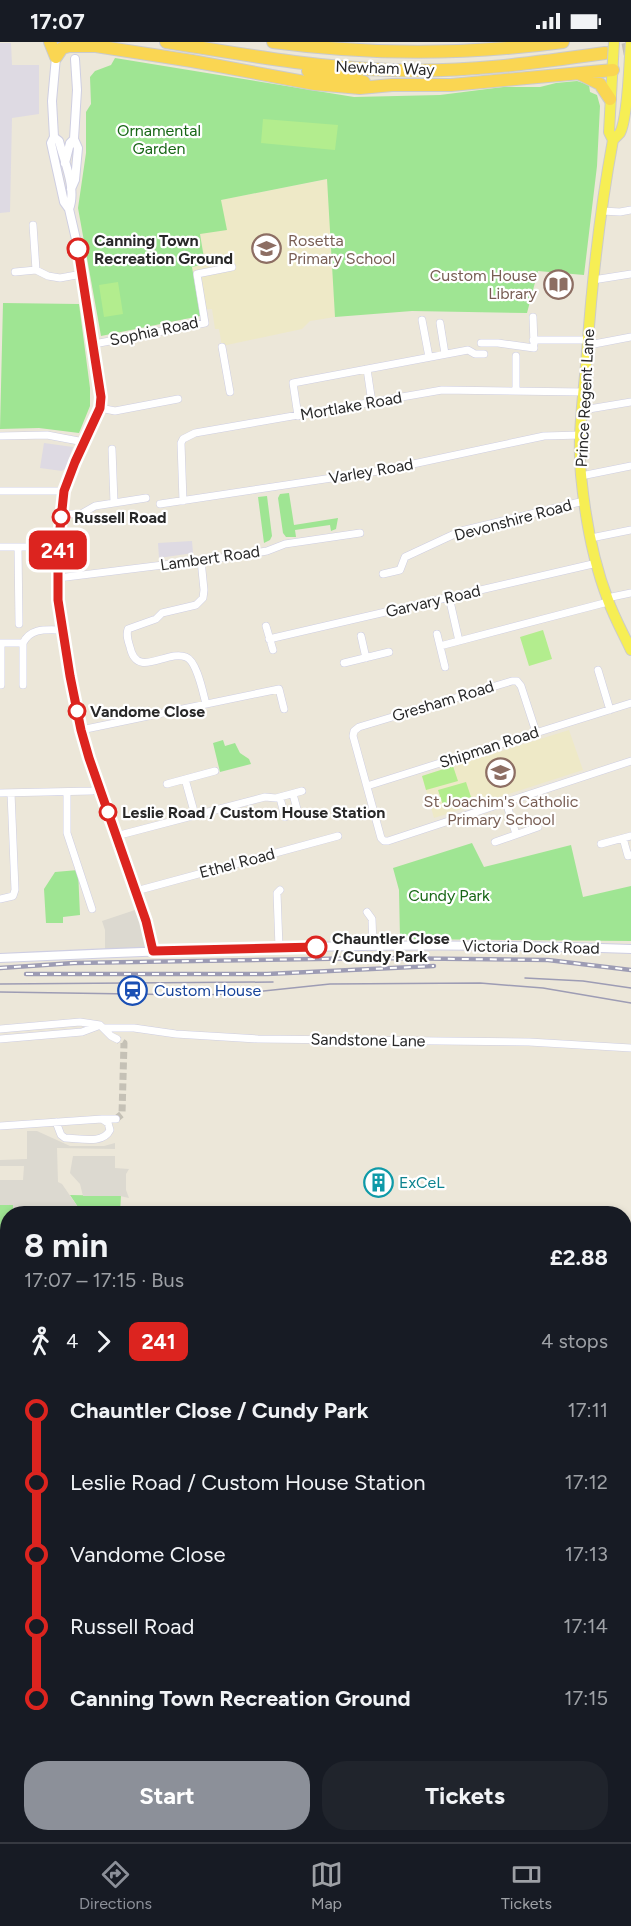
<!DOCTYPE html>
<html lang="en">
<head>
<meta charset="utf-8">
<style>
	body { margin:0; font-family:Figtree,sans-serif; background:#20242c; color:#f1f3f6; height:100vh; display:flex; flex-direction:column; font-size:22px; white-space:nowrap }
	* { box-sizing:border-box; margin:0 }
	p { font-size:20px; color:#9ea1a6 }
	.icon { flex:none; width:33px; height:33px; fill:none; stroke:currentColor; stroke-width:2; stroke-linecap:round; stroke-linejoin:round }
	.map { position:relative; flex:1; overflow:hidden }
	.panel { position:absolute; left:0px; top:1164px; width:632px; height:636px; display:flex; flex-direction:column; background:#171b24; border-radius:24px 24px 0 0; box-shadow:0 3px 9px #0003 }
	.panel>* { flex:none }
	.badge { padding:0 12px; border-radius:9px; font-size:21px; line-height:39px }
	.map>.badge { position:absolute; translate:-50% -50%; box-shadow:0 0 0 3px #fff }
	.legs { display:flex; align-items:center; gap:9px; height:66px; padding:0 24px; font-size:20px }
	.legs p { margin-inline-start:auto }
	.overview { display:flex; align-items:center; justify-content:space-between; height:102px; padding:0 24px }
	h1 { font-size:33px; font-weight:700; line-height:45px }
	.action { display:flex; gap:12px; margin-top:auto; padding:12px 24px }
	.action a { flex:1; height:69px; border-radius:24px; background:#8c9099; color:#fff; font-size:24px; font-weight:700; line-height:69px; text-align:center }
	.action a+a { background:#20242c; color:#f1f3f6 }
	ul { padding:0 24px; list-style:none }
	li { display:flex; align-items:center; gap:21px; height:72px; font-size:22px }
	li i { display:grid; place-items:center; width:9px; height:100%; margin:0 8px; background:currentColor }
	li i::after { content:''; width:15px; height:15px; margin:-8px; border:4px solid; border-radius:50%; background:#171b24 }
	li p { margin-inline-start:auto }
	li:first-child i { background:linear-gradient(#0000 50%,currentColor 0) }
	li:last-child i { background:linear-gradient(currentColor 50%,#0000 0) }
	.status { display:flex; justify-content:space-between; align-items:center; height:42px; padding:0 30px; background:#171b24; direction:ltr }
	.status svg { height:16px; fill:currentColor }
	.dock { display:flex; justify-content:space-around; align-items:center; height:84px; border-top:2px solid #363941; background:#171b24; font-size:16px; color:#9ea1a6 }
	.dock a { display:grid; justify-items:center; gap:3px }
	.dock .current { color:#8c9099 }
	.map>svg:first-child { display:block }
	.industrial { fill:#dedae3 }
	.education { fill:#eee9c7 }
	.green { fill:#9fe593 }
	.pitch { fill:#b3ed8e }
	.plaza { fill:#dcd9d0 }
	.water { fill:#67b3f3 }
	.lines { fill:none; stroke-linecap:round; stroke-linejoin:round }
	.minor-tunnel { stroke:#c5c1b6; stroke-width:7; stroke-dasharray:7 3.5; stroke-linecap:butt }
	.trunk-tunnel { stroke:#c5c1b6; stroke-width:12; stroke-dasharray:12 6; stroke-linecap:butt }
	.minor-casing { stroke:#cecee2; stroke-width:8 }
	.tertiary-casing { stroke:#cecee2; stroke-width:10 }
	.primary-casing { stroke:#cbcbcb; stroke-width:12 }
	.trunk-casing { stroke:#cbcbcb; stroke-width:14 }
	.minor { stroke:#fff; stroke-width:7 }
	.tertiary { stroke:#fff; stroke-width:8 }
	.primary { stroke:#f6ee54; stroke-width:10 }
	.trunk { stroke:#fad652; stroke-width:12 }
	.tram { stroke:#9d9cb4; stroke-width:1.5 }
	.rail-casing { stroke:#9d9cb4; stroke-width:4.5 }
	.rail { stroke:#fff; stroke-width:2; stroke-dasharray:7; stroke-linecap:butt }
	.primary-bridge-casing { stroke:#cbcbcb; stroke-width:12; stroke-linecap:butt }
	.primary-bridge { stroke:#f6ee54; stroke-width:10 }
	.line-1-casing { stroke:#fff; stroke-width:14 }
	.line-1 { stroke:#dc241f; stroke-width:9 }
	.stop-1-dot { fill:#fff; stroke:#dc241f; stroke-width:3 }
	.labels { text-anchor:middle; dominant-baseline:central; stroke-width:4.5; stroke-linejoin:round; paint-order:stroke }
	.street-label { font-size:16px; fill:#282828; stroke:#fff }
	.park-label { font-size:16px; fill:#186716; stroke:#fff }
	.stop-label { font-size:16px; font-weight:bold; fill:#282828; stroke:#fff; text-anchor:start }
	.education-label { font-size:16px; fill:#785e54; stroke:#fff; text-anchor:start }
	.transit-label { font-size:16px; fill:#164399; stroke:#fff; text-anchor:start }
	.culture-label { font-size:16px; fill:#0d838f; stroke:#fff; text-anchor:start }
</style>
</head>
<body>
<div class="status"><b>17:07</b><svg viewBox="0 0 49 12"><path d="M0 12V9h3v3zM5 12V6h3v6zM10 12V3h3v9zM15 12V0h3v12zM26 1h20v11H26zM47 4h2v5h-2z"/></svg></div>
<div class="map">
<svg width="631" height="1800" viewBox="0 0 631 1800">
	<rect width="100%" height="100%" fill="#ece7d9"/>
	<path class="industrial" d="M0 1H11L12 23H39V72L12 76 10 170 0 171Z
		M44 401 73 405 66 426 62 429 40 426Z
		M192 499 193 511 159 516 158 501Z"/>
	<path class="education" d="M328 137 335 275 310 279 302 287 222 304 219 287H215L212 267 200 268 192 225 205 222 200 192 220 158Z
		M569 688 583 728 434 776 422 734Z"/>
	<path class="green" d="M115 16 354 55 440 53 503 45H540L556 41 577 39 589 43 590 50 597 53 600 64 597 124 584 233 538 229 527 271 412 269 335 275 327 137 221 158 227 188 200 192 205 222 192 225 200 274 101 294 78 166 86 111V70L91 62 90 35 95 29 111 23Z
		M3 261 79 262 90 346V364L79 391 39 386 0 387Z
		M289 451 294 483 338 476 336 487 331 489 330 483 295 488 296 495H286L283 491 278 456 280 452Z
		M267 454 272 494 270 498 264 501 258 455Z
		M223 698 225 704 235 701 240 711 249 717 251 722 220 730 213 701Z
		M472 801 484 825 571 803 583 855 631 844V899L400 897 399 848 393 826Z
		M78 828 80 873 63 875V881H46L44 847 55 830Z
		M70 1153 121 1154 120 1171H82Z
		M0 1163H13V1171L8 1172 7 1216H0Z
		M0 1662H7V1732L0 1728Z"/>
	<path class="pitch" d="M263 77 338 83 335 108 261 101Z
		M118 240 123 272 104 275 99 243Z
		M543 588 552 617 529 624 520 595Z
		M453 724 458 739 426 748 422 734Z
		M466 740 471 755 443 763 438 748Z"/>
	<path class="plaza" d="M138 867 145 887 146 904 144 906 105 908V888L102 879Z
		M27 1089H37L70 1104H104L115 1101V1107L57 1106 58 1140 62 1142 82 1171H57L54 1167 43 1166V1171H13V1163H0V1138H23L24 1124H0V1118L27 1117Z
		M73 1114H115V1126L129 1127 126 1132V1148L129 1156 120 1154H83L80 1142 70 1131Z"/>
	<path class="water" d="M0 1235H8V1465H0Z
		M624 1287H631V1464H624Z
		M624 1636H631V1740L624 1741Z"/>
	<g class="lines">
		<path class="minor-tunnel" d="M116 1077 122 1072 124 1001 117 997"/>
		<path class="trunk-tunnel" d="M605 11 631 6"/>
		<defs>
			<path id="minor" d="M602 169 620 170 631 168
				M33 183 36 228
				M15 230 36 228 48 234 60 236 82 232
				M593 238 631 232
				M533 275 534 302
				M422 278 429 315
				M440 281 445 312
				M533 298H583L594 302 631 295
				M481 301H498L534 306
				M94 302 205 281 197 232 232 225
				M222 305 230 350
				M516 314V348
				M367 327 372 361
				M100 366 115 369 178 357
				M583 368 631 360
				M298 374 293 341 468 308 475 312H484
				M0 394 47 393 84 400
				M112 407 114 461
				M581 434 631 424
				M0 449H64
				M183 459 181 401 183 397 195 391 442 348 584 350
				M160 462 385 428 544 394 581 393
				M61 472H81L95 464 146 456
				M591 496 631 488
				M0 505H59
				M18 505 19 582
				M201 518 204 548 203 556 196 563 162 571 156 577 128 587C126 593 128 599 130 605 137 638 167 607 186 615 197 619 203 651 206 662
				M383 532 400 528 405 515 461 489 584 459
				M58 536 236 514 267 509 285 502 360 491
				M449 555 459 599
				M607 556 631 551
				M266 584 273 608
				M437 592 445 625
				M361 594 366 616
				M269 597 597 521
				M440 604 608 560
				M344 621 389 610
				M598 628 610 668
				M1 643V601H23
				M23 643V601C31 585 47 588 63 588
				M81 688 279 647 284 667
				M536 690 521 644 517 639H512L359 685 354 689 353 694 381 796 384 799H388L631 719
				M185 737 195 773
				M167 742 215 729
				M367 744 631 661
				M67 750V791L92 867
				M0 751 92 749 99 746
				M293 752 298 771
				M280 756 285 775
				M506 760 516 792
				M116 794 265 755 276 756 302 749
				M623 796 628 814 631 813
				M495 800 538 785
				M601 802 631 794
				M136 849 338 794
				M0 857 13 854 15 848 11 751
				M367 870 372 877 373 904
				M279 905 277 851 280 848
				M105 986H134L176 992 258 997 529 1000 631 1006
				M0 987 80 980 100 983 111 994 117 997
				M0 997 82 990 98 984
				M102 1077H116
				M0 1084 102 1077 108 1081 110 1088C103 1103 79 1096 65 1096L61 1093 56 1080
				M0 1561H8
				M0 1658H8
				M0 1734 8 1737
				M0 1792 8 1776
				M365 1792V1800
				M46 1800 50 1792
				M118 1800 122 1792
				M223 1800 224 1792
				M285 1800 286 1792"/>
			<path id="tertiary" d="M56 15 52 59 54 95 51 101 64 160 69 167 78 206 101 355 100 366 75 420 64 449 59 505V559L70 634 81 688 89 716 146 879 153 909
				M54 95 59 99C64 119 77 147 69 167
				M65 121 70 101 74 97
				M71 147 75 138 78 106 74 97 77 48 75 17
				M0 916C210 906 421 899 631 907"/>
			<path id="primary" d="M613 17 609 90 613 98C600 168 592 239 587 311 584 351 577 393 581 433 585 475 593 519 608 558 614 575 623 591 631 608
				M613 98C614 97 619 92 620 91 627 78 629 31 630 14"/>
			<path id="trunk" d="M50 0 56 15
				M166 0C241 12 315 26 392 28 463 31 534 21 605 11
				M273 0C370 13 466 13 563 0
				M56 15 62 6 69 4H96L192 19 315 42 360 46 392 43H451L613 28
				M308 29 364 40
				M580 32 600 42 610 57"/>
		</defs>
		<use href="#minor" class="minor-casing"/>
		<use href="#tertiary" class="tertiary-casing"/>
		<use href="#primary" class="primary-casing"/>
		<use href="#trunk" class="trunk-casing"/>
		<use href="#minor" class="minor"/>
		<use href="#tertiary" class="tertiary"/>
		<use href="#primary" class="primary"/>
		<use href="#trunk" class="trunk"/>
		<path class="tram" d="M525 936 583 939 631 946
			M0 942 273 940
			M0 950 197 953 234 952 330 942 480 941 543 946 631 961"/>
		<defs>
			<path id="rail" d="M0 926 74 921 377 916 548 918 631 928
				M26 932H267L434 924"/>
		</defs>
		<use href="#rail" class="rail-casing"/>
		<use href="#rail" class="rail"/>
		<defs>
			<path id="primary-bridge" d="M630 14 631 0
				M613 17 614 0"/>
		</defs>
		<use href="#primary-bridge" class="primary-bridge-casing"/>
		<use href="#primary-bridge" class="primary-bridge"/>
	</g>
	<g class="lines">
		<defs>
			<path id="line-1" d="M78 207 101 355 100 366 75 420 64 449 58 505V558L70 634 81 688 89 716 146 879 153 909 316 905"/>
		</defs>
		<use href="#line-1" class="line-1-casing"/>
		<use href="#line-1" class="line-1"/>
	</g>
	<defs>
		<symbol id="school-ring" viewBox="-11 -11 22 22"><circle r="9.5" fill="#fff" stroke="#8d6e63" stroke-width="1.5"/><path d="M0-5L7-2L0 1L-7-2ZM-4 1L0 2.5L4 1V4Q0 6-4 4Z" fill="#8d6e63"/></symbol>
		<symbol id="library-ring" viewBox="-11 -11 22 22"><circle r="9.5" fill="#fff" stroke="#8d6e63" stroke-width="1.5"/><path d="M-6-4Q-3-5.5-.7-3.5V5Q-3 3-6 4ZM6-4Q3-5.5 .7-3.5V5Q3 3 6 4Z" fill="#8d6e63"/></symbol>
		<symbol id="station-ring" viewBox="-11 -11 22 22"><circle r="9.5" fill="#fff" stroke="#1a4fb4" stroke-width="1.5"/><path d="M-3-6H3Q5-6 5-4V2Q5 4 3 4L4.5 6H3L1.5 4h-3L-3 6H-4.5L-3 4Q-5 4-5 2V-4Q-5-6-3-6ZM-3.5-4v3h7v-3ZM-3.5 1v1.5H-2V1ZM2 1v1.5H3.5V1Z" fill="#1a4fb4"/></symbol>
		<symbol id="building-ring" viewBox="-11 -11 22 22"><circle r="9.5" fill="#fff" stroke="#0f9aa8" stroke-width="1.5"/><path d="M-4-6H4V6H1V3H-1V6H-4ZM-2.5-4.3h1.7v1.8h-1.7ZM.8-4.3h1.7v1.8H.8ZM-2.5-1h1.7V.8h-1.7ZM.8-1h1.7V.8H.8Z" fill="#0f9aa8"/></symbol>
	</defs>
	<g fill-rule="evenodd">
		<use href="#school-ring" x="250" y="190" width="33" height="33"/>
		<use href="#library-ring" x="542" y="226" width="33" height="33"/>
		<use href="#school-ring" x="484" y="714" width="33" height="33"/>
		<use href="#station-ring" x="116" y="932" width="33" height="33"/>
		<use href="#building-ring" x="362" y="1124" width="33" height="33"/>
	</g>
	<g class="stop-1-dot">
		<circle cx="78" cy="207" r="10"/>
		<circle cx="61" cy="475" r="8"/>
		<circle cx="77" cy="669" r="8"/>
		<circle cx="108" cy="770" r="8"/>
		<circle cx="316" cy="905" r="10"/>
	</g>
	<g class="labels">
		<g class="street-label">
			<text transform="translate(385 26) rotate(2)">Newham Way</text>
			<text transform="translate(154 289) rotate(-12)">Sophia Road</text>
			<text transform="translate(585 356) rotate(-87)">Prince Regent Lane</text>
			<text transform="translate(351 364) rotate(-10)">Mortlake Road</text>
			<text transform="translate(371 429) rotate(-10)">Varley Road</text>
			<text transform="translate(513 478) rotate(-15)">Devonshire Road</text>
			<text transform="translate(210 516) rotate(-8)">Lambert Road</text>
			<text transform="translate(433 559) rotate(-13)">Garvary Road</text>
			<text transform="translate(443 659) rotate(-17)">Gresham Road</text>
			<text transform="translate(489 705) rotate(-18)">Shipman Road</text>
			<text transform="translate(237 821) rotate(-15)">Ethel Road</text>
			<text transform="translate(531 905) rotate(1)">Victoria Dock Road</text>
			<text transform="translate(368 998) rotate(1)">Sandstone Lane</text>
		</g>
		<g class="park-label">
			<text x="159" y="88">Ornamental<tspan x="159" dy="18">Garden</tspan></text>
			<text x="449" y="853">Cundy Park</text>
		</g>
		<g class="stop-label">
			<text x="94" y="198">Canning Town<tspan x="94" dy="18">Recreation Ground</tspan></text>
			<text x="74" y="475">Russell Road</text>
			<text x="90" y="669">Vandome Close</text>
			<text x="122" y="770">Leslie Road / Custom House Station</text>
			<text x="332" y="896">Chauntler Close<tspan x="332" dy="18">/ Cundy Park</tspan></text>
		</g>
		<g class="education-label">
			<text x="288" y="198">Rosetta<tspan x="288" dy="18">Primary School</tspan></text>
			<text x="537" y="233" text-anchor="end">Custom House<tspan x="537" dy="18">Library</tspan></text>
			<text x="501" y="759" text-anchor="middle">St Joachim's Catholic<tspan x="501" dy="18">Primary School</tspan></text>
		</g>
		<g class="transit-label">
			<text x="154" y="948">Custom House</text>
		</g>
		<g class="culture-label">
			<text x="399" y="1140">ExCeL</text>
		</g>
	</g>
</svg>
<b class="badge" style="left:58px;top:508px;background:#dc241f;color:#fff">241</b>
<section class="panel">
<div class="overview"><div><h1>8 min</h1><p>17:07 – 17:15 · Bus</p></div><b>£2.88</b></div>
<div class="legs"><svg class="icon" aria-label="walk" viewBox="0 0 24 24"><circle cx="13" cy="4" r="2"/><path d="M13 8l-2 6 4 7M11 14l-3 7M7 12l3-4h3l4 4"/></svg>4<svg class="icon" aria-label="forward" viewBox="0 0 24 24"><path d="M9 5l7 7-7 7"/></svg><b class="badge" style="background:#dc241f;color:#fff">241</b><p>4 stops</p></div>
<ul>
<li><i style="color:#dc241f"></i><b>Chauntler Close / Cundy Park</b><p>17:11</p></li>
<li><i style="color:#dc241f"></i><span>Leslie Road / Custom House Station</span><p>17:12</p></li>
<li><i style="color:#dc241f"></i><span>Vandome Close</span><p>17:13</p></li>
<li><i style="color:#dc241f"></i><span>Russell Road</span><p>17:14</p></li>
<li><i style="color:#dc241f"></i><b>Canning Town Recreation Ground</b><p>17:15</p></li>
</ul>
<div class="action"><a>Start</a><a>Tickets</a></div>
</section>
</div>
<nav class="dock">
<a class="current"><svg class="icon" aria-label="directions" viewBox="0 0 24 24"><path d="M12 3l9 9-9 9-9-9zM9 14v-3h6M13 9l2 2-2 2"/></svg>Directions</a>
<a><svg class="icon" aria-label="map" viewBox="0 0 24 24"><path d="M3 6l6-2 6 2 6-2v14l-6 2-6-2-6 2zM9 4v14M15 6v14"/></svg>Map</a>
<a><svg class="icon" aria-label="tickets" viewBox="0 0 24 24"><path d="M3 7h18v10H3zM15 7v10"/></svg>Tickets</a>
</nav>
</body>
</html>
